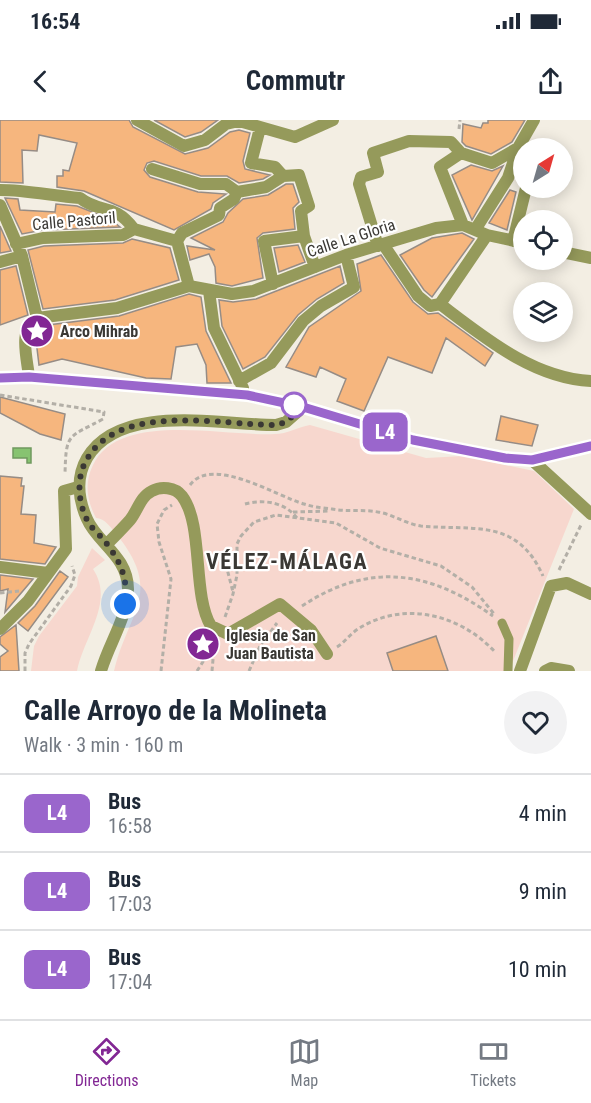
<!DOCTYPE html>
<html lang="en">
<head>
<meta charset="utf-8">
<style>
	body { margin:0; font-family:"Roboto Condensed",sans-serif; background:#f2f2f3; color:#1f2937; height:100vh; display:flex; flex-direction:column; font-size:22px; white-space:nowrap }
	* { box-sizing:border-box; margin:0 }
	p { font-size:20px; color:#747a83 }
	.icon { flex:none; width:33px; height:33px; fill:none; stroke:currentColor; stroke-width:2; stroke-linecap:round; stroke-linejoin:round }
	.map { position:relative; height:551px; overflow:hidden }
	.panel { display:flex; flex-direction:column; background:#fff; flex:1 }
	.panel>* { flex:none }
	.badge { padding:0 12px; border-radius:9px; font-size:21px; line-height:39px }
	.needle { width:39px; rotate:37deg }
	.fabs { position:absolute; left:513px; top:18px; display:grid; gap:12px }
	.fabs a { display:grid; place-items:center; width:60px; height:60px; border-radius:50%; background:#fff; box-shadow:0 3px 15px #0003; font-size:30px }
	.you { position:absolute; width:30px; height:30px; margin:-15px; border:4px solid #fff; border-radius:50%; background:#1a73e8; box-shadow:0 0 0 9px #1a73e833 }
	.map>.badge { position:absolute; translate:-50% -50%; box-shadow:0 0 0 3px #fff }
	.round { display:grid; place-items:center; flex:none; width:63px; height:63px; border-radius:32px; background:#f2f2f3 }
	.summary { display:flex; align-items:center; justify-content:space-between; height:102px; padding:0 24px }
	h1 { font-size:28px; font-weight:700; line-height:45px }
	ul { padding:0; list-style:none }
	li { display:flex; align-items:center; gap:18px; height:78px; padding:0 24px; border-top:2px solid #e0e1e3 }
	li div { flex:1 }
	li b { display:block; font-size:22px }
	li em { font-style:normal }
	li .badge { min-width:66px; font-weight:700; text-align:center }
	.status { display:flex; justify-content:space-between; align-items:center; height:42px; padding:0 30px; background:#fff; direction:ltr }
	.status svg { height:16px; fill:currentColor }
	header { display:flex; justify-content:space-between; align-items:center; height:78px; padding:0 24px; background:#fff; font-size:27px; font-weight:700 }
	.tabs { display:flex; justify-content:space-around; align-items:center; height:84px; border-top:2px solid #e0e1e3; background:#fff; font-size:16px; color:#747a83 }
	.tabs a { display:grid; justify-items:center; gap:3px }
	.tabs .current { color:#822794 }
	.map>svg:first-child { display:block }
	.green { fill:#f7d7ce }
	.water { fill:#87c371; stroke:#70995f; stroke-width:1.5 }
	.building { fill:#f6b67e; stroke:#968c85; stroke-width:1.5 }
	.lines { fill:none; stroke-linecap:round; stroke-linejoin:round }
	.path { stroke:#b3afa7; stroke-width:3; stroke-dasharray:4.5 3; stroke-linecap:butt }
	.lane { stroke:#959a5b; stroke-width:9 }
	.street { stroke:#959a5b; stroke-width:12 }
	.line-casing { stroke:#fff; stroke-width:14 }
	.line { stroke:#9a66cc; stroke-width:9 }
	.walk { stroke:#3a3834; stroke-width:6; stroke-dasharray:0 10.8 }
	.stop-dot { fill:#fff; stroke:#9a66cc; stroke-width:3 }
	.labels { text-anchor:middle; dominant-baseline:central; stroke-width:4.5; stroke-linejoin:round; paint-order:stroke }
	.street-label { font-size:16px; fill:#3a3834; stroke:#fff }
	.poi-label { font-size:16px; font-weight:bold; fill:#3a3834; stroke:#fff; text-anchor:start }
	.district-label { font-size:22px; font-weight:bold; letter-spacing:1.5px; fill:#3a3834; stroke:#fff }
</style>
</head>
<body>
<div class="status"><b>16:54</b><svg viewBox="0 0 49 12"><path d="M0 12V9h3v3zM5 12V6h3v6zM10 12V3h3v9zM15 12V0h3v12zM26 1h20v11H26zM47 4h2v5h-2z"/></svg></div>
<header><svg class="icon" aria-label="back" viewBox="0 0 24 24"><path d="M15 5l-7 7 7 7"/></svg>Commutr<svg class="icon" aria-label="share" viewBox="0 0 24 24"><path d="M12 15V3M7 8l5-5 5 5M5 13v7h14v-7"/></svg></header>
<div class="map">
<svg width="591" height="551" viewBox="0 0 591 551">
	<rect width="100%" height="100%" fill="#f3eee3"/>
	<path class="green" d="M310 305 426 338 463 336 534 351 574 389 509 551H114C128 492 164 473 117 415 111 408 105 398 96 398 87 381 84 363 93 345 119 290 226 317 275 314 287 314 298 307 310 305Z
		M92 428 105 440 93 449C115 482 84 516 77 551H31L34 526 39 516 77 466 78 457Z"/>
	<path class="water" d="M13 328H31V343H27V338H13Z"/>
	<path class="building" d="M0 0H129L133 7 185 34 208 28 230 12 239 10 250 13 243 41 245 49 270 55 263 59 239 63 227 56H201L154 41 147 43 144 50 150 57 198 72 226 74 213 83 211 89 174 110 84 71 57 67V56H63V50L69 51 77 23 39 15 37 31 22 30 23 63 0 62Z
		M154 0H218L201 12 185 17Z
		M488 0H525L512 22 491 34 466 26 462 22 463 4 481 8 483 3H488Z
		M471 45 492 51 503 46 472 100 452 55Z
		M286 64H293L299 82 293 88 295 109 263 113 257 118 263 158 232 166 216 163 215 147 209 134 190 140 187 126 215 130 191 118 223 102 228 93 243 79 268 75Z
		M510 70 516 72 507 110 489 103Z
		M5 78 18 79 20 90 55 92 56 84 77 86 110 99 120 107 43 110 22 114Z
		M0 106 11 131 0 133Z
		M462 113 474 119 432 177 424 170 400 135 432 118Z
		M132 119 170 128 179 160 115 180 43 189 28 130 44 126 123 123Z
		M298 125 305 142 279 152 274 128Z
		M381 135 413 182 428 194 438 193 493 233 485 246 446 218 432 253 388 237 364 291 337 281 346 259 320 247 316 257 286 247 309 207 361 171 357 144Z
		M16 146 28 195 0 205V150Z
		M340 146 344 163 317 179 298 195 265 237 243 249 222 206 219 180 233 182 256 179Z
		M189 174 201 177 206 211 231 263H207L206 245 197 224 176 227 171 259 146 258 62 239 39 245 35 212 40 206 119 196Z
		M0 277 65 294 61 320 40 314 0 293Z
		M501 296 538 305 532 326 496 320Z
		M0 356 22 358 21 366H24L21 394 36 395 34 423 56 427 45 444 0 439Z
		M60 451 68 457 28 511 18 503 35 486Z
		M0 455 33 459 5 492 8 469 0 471Z
		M16 505 19 551H0V537L8 531 0 524V517Z
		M436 516 448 551H393L387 533Z"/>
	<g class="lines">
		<path class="path" d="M459 9 460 0
			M0 275 104 292 103 299C68 318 66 312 65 354
			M190 365C212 335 276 376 304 384 313 387 323 388 332 389 347 392 362 389 378 392 392 394 406 404 421 406 472 411 517 397 543 456
			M245 384C263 379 285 382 297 398
			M293 392 330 391
			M224 437 233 472
			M559 450 581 405
			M0 473 19 471
			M302 486C370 441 430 451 493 496
			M225 497 233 474 237 455V424L241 416 254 402 276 395 336 403 380 428 441 446 472 467 495 495
			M337 527C345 522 350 514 358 509 403 480 460 494 495 532
			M25 551V533L29 524 71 466 75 455 72 446
			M161 551 171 459 159 422 157 404 164 390 172 385
			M197 551 215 523
			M212 551 214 528
			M249 551 260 526 277 503"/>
		<path class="lane" d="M502 503 509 519 508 551"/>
		<path class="street" d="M137 0 184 26 205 20 226 4 239 1 295 17 333 0
			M260 8 251 43 275 47 283 56
			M152 49 200 64H226L237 72
			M283 56 299 55 309 86 301 91 304 116 315 147
			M0 70C27 70 53 76 80 78 100 94 114 82 134 109
			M237 72 266 67 283 56
			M0 85 22 136 37 198
			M463 105 440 47 461 33 492 43 518 28
			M134 109 177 121
			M475 110 508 58 518 28 534 0
			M513 121 526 68
			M16 124 43 118 123 115 134 109
			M383 124 418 176 430 186 440 184C485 218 533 258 591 261
			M378 126 359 64 361 57 378 52 373 33 409 21 451 22 461 33
			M562 132 591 138
			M0 142 22 136
			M273 164 264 121 304 116
			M189 166 232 174 253 171 346 135 436 108 463 105 487 115 524 123
			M189 166 177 121 182 113 219 95 220 88 234 79 237 72
			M209 171 214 208 243 268
			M440 184 487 115
			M29 257C27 237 18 209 37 198L117 188 189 166
			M0 258 29 257 247 275 303 287 413 320 505 338 532 340 591 326
			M239 261 271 243 303 201 321 186 354 167 346 135
			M532 340 591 394
			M107 424C115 416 123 408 130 400 138 390 140 377 152 371 161 366 175 367 182 376 204 405 192 475 211 506L228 514 280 484 311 510 327 534
			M0 447 48 453
			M0 509 28 481 66 429 64 371 78 367
			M101 551C109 523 127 499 128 469 128 436 97 423 87 399 78 379 76 357 87 338 120 282 221 305 276 305L286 302 303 287
			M520 551 551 466 567 463 591 474
			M545 551 551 548 569 551"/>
	</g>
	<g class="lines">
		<defs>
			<path id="line" d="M0 258 29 257 247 275 303 287 413 320 505 338 532 340 591 326"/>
		</defs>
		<use href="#line" class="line-casing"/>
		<use href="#line" class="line"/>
		<path class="walk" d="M125 484C129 458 119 438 102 418 98 413 90 407 87 400 78 382 76 357 87 339 120 282 221 305 276 305L286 302 303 287 294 285"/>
	</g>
	<defs>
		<symbol id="sight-disc" viewBox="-11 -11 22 22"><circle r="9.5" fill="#822794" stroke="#fff"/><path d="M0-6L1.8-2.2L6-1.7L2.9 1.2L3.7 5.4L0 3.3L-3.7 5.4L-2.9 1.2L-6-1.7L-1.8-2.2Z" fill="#fff"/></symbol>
	</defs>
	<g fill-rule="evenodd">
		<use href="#sight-disc" x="18" y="192" width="38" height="38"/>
		<use href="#sight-disc" x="184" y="505" width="38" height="38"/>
	</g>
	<circle class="stop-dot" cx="294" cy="285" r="12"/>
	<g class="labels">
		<g class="street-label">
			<text transform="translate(74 101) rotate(-5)">Calle Pastoril</text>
			<text transform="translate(351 118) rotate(-18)">Calle La Gloria</text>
		</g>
		<g class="poi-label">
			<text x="60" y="211">Arco Mihrab</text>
			<text x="226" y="515">Iglesia de San<tspan x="226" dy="18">Juan Bautista</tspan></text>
		</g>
		<g class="district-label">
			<text x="287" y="441">VÉLEZ-MÁLAGA</text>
		</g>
	</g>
</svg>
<div class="fabs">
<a><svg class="needle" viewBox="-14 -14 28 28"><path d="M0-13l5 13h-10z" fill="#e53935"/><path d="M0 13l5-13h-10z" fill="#747a83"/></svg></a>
<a><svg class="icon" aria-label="locate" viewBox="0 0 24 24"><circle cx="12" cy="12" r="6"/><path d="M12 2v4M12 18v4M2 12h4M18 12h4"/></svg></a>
<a><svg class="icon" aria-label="layers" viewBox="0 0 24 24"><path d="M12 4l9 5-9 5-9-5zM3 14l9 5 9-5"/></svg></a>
</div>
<div class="you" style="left:125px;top:484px"></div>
<b class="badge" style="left:385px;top:312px;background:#9a66cc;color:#fff">L4</b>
</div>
<section class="panel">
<div class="summary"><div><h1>Calle Arroyo de la Molineta</h1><p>Walk · 3 min · 160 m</p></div><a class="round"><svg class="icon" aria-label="heart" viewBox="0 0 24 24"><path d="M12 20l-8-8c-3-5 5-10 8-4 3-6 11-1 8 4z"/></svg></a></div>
<ul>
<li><span class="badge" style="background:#9a66cc;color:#fff">L4</span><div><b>Bus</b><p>16:58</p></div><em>4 min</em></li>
<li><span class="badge" style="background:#9a66cc;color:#fff">L4</span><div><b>Bus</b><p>17:03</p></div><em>9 min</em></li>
<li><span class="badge" style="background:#9a66cc;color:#fff">L4</span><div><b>Bus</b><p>17:04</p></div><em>10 min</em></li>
</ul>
</section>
<nav class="tabs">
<a class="current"><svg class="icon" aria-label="directions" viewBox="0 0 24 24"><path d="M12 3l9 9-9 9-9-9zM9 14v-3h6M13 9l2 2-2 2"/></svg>Directions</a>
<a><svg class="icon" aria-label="map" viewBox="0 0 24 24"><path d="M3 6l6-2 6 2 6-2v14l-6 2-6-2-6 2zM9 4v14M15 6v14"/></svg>Map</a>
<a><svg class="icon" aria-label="tickets" viewBox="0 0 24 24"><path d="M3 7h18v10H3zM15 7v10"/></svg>Tickets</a>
</nav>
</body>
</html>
